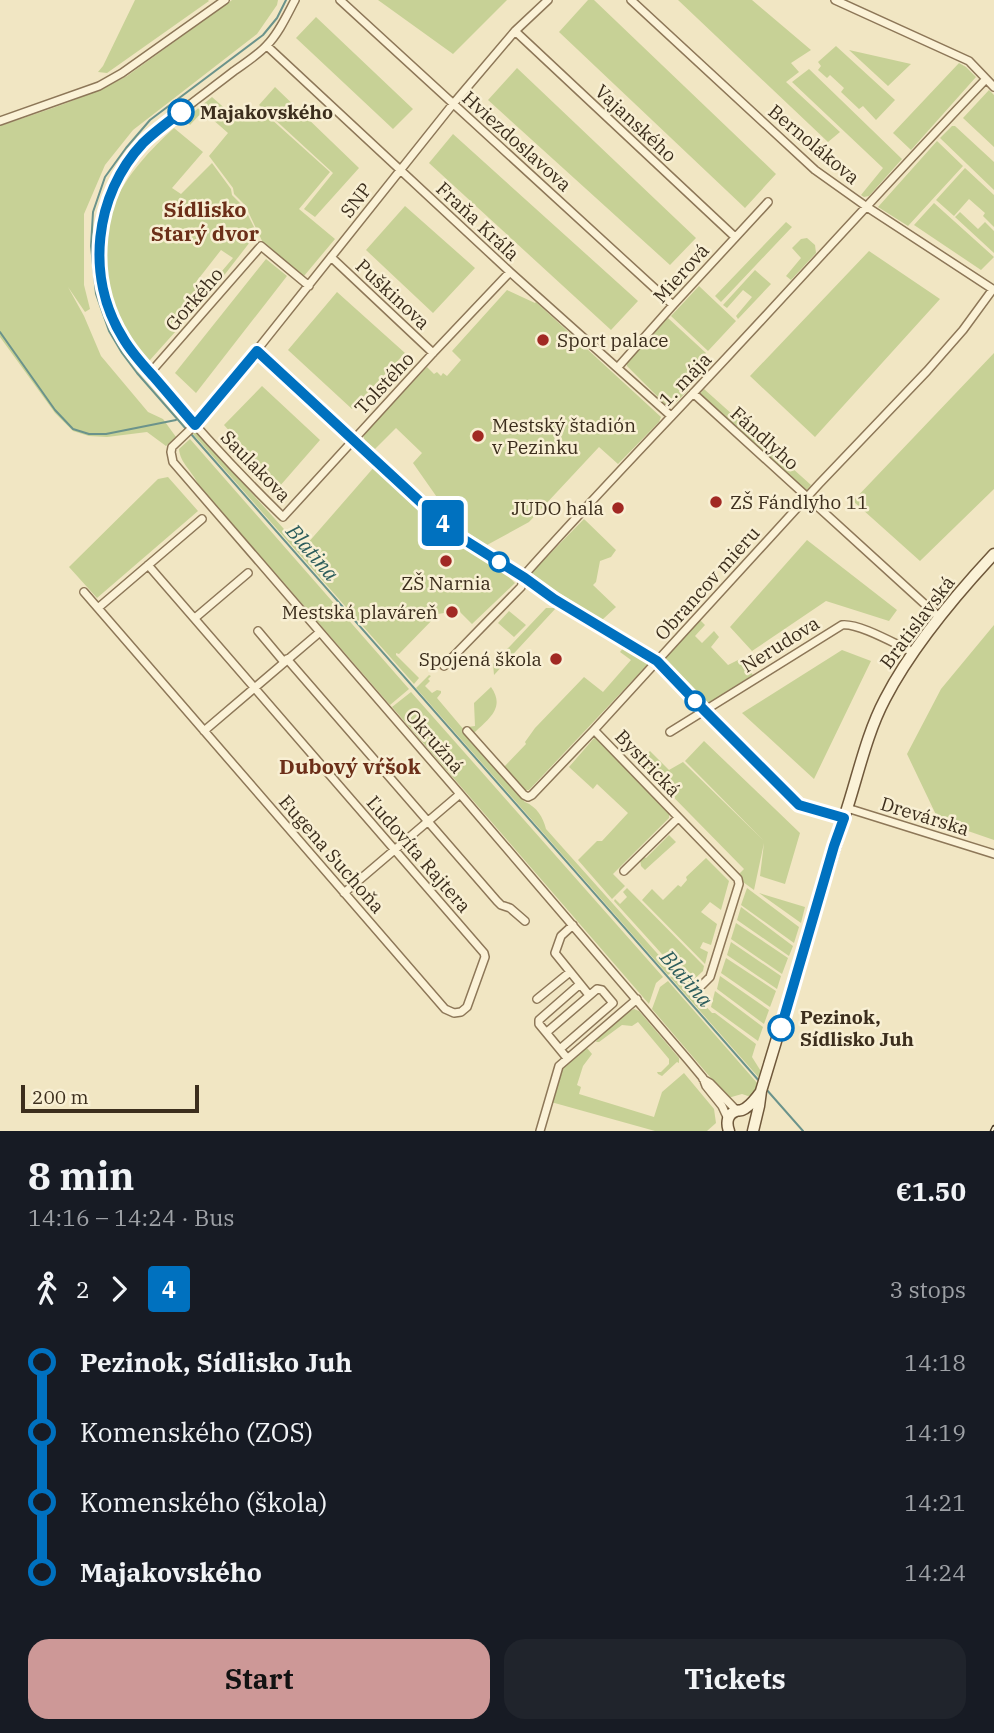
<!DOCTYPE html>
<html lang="en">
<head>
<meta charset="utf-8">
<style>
	body { margin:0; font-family:"IBM Plex Serif",serif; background:#20242c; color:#f1f3f6; height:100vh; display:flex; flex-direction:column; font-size:26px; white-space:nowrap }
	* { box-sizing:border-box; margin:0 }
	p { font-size:23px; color:#9ea1a6 }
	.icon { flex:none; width:38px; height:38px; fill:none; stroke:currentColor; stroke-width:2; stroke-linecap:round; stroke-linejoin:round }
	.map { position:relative; height:1131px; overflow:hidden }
	.panel { display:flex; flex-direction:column; background:#171b24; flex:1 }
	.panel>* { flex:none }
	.badge { padding:0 14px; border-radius:5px; font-size:24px; line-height:46px }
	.scale { position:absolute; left:21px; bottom:18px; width:178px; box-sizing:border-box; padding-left:7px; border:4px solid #3c2e1d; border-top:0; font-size:19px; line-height:24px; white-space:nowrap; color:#3c2e1d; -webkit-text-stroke:5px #f8efd3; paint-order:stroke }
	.map>.badge { position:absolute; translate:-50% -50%; box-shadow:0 0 0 4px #fff }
	.legs { display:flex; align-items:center; gap:10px; height:77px; padding:0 28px; font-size:23px }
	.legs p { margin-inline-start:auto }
	.headline { display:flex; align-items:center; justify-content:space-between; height:119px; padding:0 28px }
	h1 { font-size:38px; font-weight:700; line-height:52px }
	.action { display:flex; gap:14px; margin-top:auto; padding:14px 28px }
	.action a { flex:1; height:80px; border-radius:21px; background:#cd9897; color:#111; font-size:28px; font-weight:700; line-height:80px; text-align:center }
	.action a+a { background:#20242c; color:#f1f3f6 }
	ul { padding:0 28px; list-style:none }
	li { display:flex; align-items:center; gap:24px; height:70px; font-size:26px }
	li i { display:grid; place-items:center; width:10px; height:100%; margin:0 9px; background:currentColor }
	li i::after { content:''; width:18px; height:18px; margin:-9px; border:5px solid; border-radius:50%; background:#171b24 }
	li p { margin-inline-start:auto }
	li:first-child i { background:linear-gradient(#0000 50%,currentColor 0) }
	li:last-child i { background:linear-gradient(currentColor 50%,#0000 0) }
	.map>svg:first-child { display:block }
	.green { fill:#c7d196 }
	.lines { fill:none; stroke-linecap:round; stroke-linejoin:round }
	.stream { stroke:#6b938b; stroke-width:2 }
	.minor-casing { stroke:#8d7758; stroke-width:10 }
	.secondary-casing { stroke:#6f583b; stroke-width:13 }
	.minor { stroke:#fbf2d7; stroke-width:7 }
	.secondary { stroke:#fbf2d7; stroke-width:10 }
	.rail-casing { stroke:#3c2e1d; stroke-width:4.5 }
	.rail { stroke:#f8efd3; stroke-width:2; stroke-dasharray:5; stroke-linecap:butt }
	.line-1-casing { stroke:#fff; stroke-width:16 }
	.line-1 { stroke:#0071bf; stroke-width:10 }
	.stop-1-dot { fill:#fff; stroke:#0071bf; stroke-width:3.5 }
	.poi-dot { fill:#a12923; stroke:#f8efd3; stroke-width:2.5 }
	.labels { text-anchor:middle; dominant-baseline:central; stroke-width:5; stroke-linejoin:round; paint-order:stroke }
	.stop-label { font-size:19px; font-weight:bold; fill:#3c2e1d; stroke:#f8efd3; text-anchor:start }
	.street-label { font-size:19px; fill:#3c2e1d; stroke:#f8efd3 }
	.poi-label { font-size:19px; fill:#3c2e1d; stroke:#f8efd3; text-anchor:start }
	.neighbourhood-label { font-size:21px; font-weight:bold; fill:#6c2f19; stroke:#f8efd3 }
	.water-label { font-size:21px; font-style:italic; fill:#2c5d5c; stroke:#f8efd3 }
</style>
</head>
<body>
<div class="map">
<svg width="994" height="1131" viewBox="0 0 994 1131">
	<rect width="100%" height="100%" fill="#f1e6c3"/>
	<path class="green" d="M135 0H208L209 1 107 73 98 72 103 66Z
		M232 0H278L277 5 257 34 133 130 105 165 84 214V285L90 309 85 312 68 287 84 316 101 356 148 412 163 419 176 437 166 446 147 432 107 437 89 436 73 431 55 413 0 337V126C43 111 87 98 127 76Z
		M378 0H507L453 54Z
		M588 0H594L776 174 745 208 559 32Z
		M678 0H752L811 50 791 63 799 72 786 82 840 132 828 142Z
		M316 17 413 109 393 129 296 38Z
		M836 46 895 100 876 120 863 106 859 109 841 92 844 88 830 75 827 78 818 70 821 66 818 62Z
		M849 50 911 64 888 86Z
		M959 63 966 67 976 77 911 150 893 133Z
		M517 68 696 238 670 265 488 100Z
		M809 69 902 159 869 196 864 197 861 195 883 168 792 82Z
		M275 87 359 168 315 217 304 209 333 173 259 105Z
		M989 90 994 95V147L963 118Z
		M212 97 239 121 250 112 253 114 260 109 330 172 299 209 335 239 304 276 264 245 245 205 234 194 233 188 209 156 228 133 203 111 190 125 185 119Z
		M952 126H955L994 162V190L940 138Z
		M174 128 203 152 172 188 181 194 212 163 231 189 232 195 244 207 257 233 222 278 218 275V269L222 271 233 258 221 250 196 282 207 291 211 285 210 282 213 281 218 284 150 360 147 361C116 323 102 285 108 236 109 225 110 214 114 204 127 174 151 149 174 128Z
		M453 134 638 301 611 330 429 163Z
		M937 141 963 166 908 226 878 207Z
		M965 168 994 195V227L983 216 985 213 969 199 954 216 936 200Z
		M934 203 994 257 981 270 914 225Z
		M405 206 475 268 433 313 366 250Z
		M960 212 978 229 985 222 994 231V253L955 217Z
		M786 222 792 227 721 302 715 296Z
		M807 238 815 245 816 253 791 280 786 276 801 258 792 248 801 239Z
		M869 251 940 299 815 437 750 376Z
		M266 259 287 276 196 393 175 373Z
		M755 270 771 284 738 319 736 316 752 297 743 290 727 308 723 305Z
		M699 286 736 321 708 351 671 316Z
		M507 290 535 303 536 302 661 417 659 422 618 464 599 447 529 522 487 545 458 526 438 506 441 503 413 463 422 453 396 428 375 449 365 441 363 435 427 367 434 374 437 372 441 376 443 373 447 376 461 360 452 351Z
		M337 292 405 353 352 409 288 350Z
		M668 318 706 353 680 382 688 390C681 397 675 407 665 404L627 366V363Z
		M994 353V489L920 561 853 501Z
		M262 386 320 440 279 487 224 425Z
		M704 389 811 485 805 492 699 395Z
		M196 431 301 548 307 547V544L375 466 452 538 504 572 515 583 472 624 460 612 452 620 444 613 438 614 399 654 396 653V655L419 678 414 684 193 434Z
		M190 439 409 689 390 705 198 484C193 472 180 463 179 449Z
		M168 477 198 511 97 598 69 567 158 479Z
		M584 519 616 550 611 557 600 561 596 582 593 585 616 607 602 620 531 575 533 571Z
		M807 540 897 610 889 621 826 601 752 651 730 627Z
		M546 608H556L494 675 493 664Z
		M509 611 526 625 514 637 498 623Z
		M699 619 705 625 695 636 702 643 714 631 719 637 711 647 728 665 740 659 753 675 705 705 665 662 666 656Z
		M994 625V840L939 821 907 754 941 689Z
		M624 647 650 662 529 790H523L503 768 526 744 525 742 535 728 584 677 603 692 631 660 620 652Z
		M842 650 871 661 814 779 742 713Z
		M429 675 431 676 428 679 430 681 425 686 432 693 437 690 441 691V693L437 698 525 802C537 807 543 817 546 829L673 971 668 975 416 688Z
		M491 687C506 708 488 719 473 734L468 727 475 726 474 703Z
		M411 692 663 977 656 983 649 1004 392 707Z
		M595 737 669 814V818L613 874 625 886 612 899 578 860 597 841H602L628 813 597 784 593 789 569 767Z
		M704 741 800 833 785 884 760 876 764 843 754 890 743 882 738 875 744 869 638 761 650 751 669 770 683 762 765 842 685 761Z
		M669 835 676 842 645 870 641 866 640 859 643 856 646 858Z
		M706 858 729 881 721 910 710 902 701 912 717 924 711 945 703 942 700 948 708 952 705 964 642 900 652 889 663 900 678 885 681 887 687 880 686 877Z
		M627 888 704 966 703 971 689 984 614 901 615 899 620 904 627 897 623 892Z
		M747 888 799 927 794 943 741 905Z
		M759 893 805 907 801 923Z
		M741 907 793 946 789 956 737 920Z
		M736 923 788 958 782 974 731 939Z
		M731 942 781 976 777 989 727 955Z
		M726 958 776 991 770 1007 721 973Z
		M675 973 712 1013H715L756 1044 752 1057 762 1073 760 1079 670 977Z
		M720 976 769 1010 764 1024 717 989Z
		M668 981 758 1084 752 1095 748 1096 742 1094 728 1098 652 1009 660 987Z
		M715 991 763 1027 758 1041 711 1007Z
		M634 1009 639 1011 679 1058V1063L677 1062 662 1076 658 1074 657 1072H661L669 1064V1059L638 1022 632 1026 622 1025 599 1042H596L598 1038 630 1011Z
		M587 1048 592 1054 583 1066 577 1085 581 1087 579 1094 654 1117 662 1092 684 1073 714 1109 716 1123 707 1131H655L551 1102C557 1083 558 1071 573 1057 578 1053 581 1050 587 1048Z"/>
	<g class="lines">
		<path class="stream" d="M0 332 55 410 73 429 89 434H106L176 420
			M187 430 137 373 122 353 109 331 96 294 91 246 93 212 105 177 126 148 150 120 263 35 277 18 286 0
			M191 434 760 1082
			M766 1089 803 1131"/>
		<defs>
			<path id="minor" d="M295 0C287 15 279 33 267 45 258 55 245 63 234 71 207 92 180 111 155 133 101 180 82 261 116 326 128 350 147 369 164 389 202 434 241 476 283 517L433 353 510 272
				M340 0 673 305
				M548 0 515 31 453 104 257 350 195 425 172 447 171 452 173 462 460 794 688 1060 703 1078 706 1086 722 1106 728 1119
				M631 0 815 170 867 207 994 290
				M835 0 969 61 994 87
				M515 31 735 237
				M267 46 510 272 671 416
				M0 121 99 86 122 73 225 0
				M331 257 433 353
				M257 350 455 534 525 578 554 599 657 661 704 711 799 805 844 818
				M618 367 673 305 768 202
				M150 373 261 246 309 286
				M693 393 940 618
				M84 592 445 1009 454 1013 461 1012 467 1007 485 957 484 953 148 565
				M98 608 202 519
				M195 618 248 573
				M258 631 284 662
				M287 659 497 901 501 905 510 908 525 921
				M444 666 521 587 526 573C592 499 661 428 729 355 815 263 899 170 986 79
				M594 730 738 879 739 884 710 977 702 985
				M204 731 320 632
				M467 731 524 795 528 797 532 795 594 730 819 484 927 371 963 330 993 289
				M670 732 842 625C859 623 895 644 913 652
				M847 808 994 854
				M624 871 678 818
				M344 893 460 794
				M573 925 561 936 555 953 589 995
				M537 999 570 972
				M547 1032 597 989 602 990 613 1003 560 1049
				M567 1058 539 1024V1020L580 984
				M703 1079 710 1083 737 1111
				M540 1131 559 1066 637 999"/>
			<path id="secondary" d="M729 1131C726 1123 727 1114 736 1111 738 1110 741 1111 742 1110 750 1107 755 1099 760 1093
				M753 1131 759 1106 761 1091C789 999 816 906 845 815 858 776 866 735 885 699 912 647 954 597 994 554"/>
		</defs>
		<use href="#minor" class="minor-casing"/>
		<use href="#secondary" class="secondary-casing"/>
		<use href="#minor" class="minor"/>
		<use href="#secondary" class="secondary"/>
		<defs>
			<path id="rail" d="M992 1131 994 1127"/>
		</defs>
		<use href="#rail" class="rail-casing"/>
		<use href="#rail" class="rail"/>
	</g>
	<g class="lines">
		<defs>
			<path id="line-1" d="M181 112C168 122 154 132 143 143 94 195 85 277 123 338 131 352 142 364 153 376 167 392 181 409 195 425L257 351 455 534 525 578 554 599 657 661 704 710 799 805 844 818 834 846 781 1028"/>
		</defs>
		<use href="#line-1" class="line-1-casing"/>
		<use href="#line-1" class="line-1"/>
	</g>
	<g class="stop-1-dot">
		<circle cx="181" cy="112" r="12"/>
		<circle cx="499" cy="562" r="9"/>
		<circle cx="695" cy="701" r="9"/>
		<circle cx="781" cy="1028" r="12"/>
	</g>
	<g class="poi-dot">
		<circle cx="543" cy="340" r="7"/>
		<circle cx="478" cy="436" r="7"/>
		<circle cx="716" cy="502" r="7"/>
		<circle cx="618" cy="508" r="7"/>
		<circle cx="446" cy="561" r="7"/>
		<circle cx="452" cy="612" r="7"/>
		<circle cx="556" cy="659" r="7"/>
	</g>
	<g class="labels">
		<g class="stop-label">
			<text x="200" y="112">Majakovského</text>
			<text x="800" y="1017">Pezinok,<tspan x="800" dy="22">Sídlisko Juh</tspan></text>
		</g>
		<g class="street-label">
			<text transform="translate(636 123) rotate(43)">Vajanského</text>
			<text transform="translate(517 141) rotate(42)">Hviezdoslavova</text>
			<text transform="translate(814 144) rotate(40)">Bernolákova</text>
			<text transform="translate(356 200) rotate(-52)">SNP</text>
			<text transform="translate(478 221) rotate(43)">Fraňa Kráľa</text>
			<text transform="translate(681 273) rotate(-48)">Mierová</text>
			<text transform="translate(393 294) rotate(43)">Puškinova</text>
			<text transform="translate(194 299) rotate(-49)">Gorkého</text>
			<text transform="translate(685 379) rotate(-46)">1. mája</text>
			<text transform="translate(384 383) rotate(-47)">Tolstého</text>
			<text transform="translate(765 438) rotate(42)">Fándlyho</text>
			<text transform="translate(256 466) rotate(46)">Saulakova</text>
			<text transform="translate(707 583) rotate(-48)">Obrancov mieru</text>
			<text transform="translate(917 622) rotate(-53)">Bratislavská</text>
			<text transform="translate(780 644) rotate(-32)">Nerudova</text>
			<text transform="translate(435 741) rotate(49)">Okružná</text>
			<text transform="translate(648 763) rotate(46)">Bystrická</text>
			<text transform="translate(925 816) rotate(17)">Drevárska</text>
			<text transform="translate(332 854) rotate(49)">Eugena Suchoňa</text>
			<text transform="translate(419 854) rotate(49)">Ľudovíta Rajtera</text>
		</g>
		<g class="poi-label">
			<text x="557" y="340">Sport palace</text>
			<text x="492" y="425">Mestský štadión<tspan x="492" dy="22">v Pezinku</tspan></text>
			<text x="730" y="502">ZŠ Fándlyho 11</text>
			<text x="604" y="508" text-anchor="end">JUDO hala</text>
			<text x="446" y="583" text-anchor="middle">ZŠ Narnia</text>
			<text x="438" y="612" text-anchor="end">Mestská plaváreň</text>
			<text x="542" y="659" text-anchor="end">Spojená škola</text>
		</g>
		<g class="neighbourhood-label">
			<text x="205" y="209">Sídlisko<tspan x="205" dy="24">Starý dvor</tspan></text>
			<text x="350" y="766">Dubový vŕšok</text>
		</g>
		<g class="water-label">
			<text transform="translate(313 552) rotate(49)">Blatina</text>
			<text transform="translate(687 978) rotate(49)">Blatina</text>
		</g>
	</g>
</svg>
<div class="scale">200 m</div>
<b class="badge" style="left:443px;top:523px;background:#0071bf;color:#fff">4</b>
</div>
<section class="panel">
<div class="headline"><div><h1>8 min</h1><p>14:16 – 14:24 · Bus</p></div><b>€1.50</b></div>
<div class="legs"><svg class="icon" aria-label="walk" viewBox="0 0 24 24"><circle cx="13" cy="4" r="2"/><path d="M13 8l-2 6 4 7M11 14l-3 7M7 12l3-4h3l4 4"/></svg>2<svg class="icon" aria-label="forward" viewBox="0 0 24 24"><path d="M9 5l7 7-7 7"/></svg><b class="badge" style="background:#0071bf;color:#fff">4</b><p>3 stops</p></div>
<ul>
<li><i style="color:#0071bf"></i><b>Pezinok, Sídlisko Juh</b><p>14:18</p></li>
<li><i style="color:#0071bf"></i><span>Komenského (ZOS)</span><p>14:19</p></li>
<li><i style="color:#0071bf"></i><span>Komenského (škola)</span><p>14:21</p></li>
<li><i style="color:#0071bf"></i><b>Majakovského</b><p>14:24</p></li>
</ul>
<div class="action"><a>Start</a><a>Tickets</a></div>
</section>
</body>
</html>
